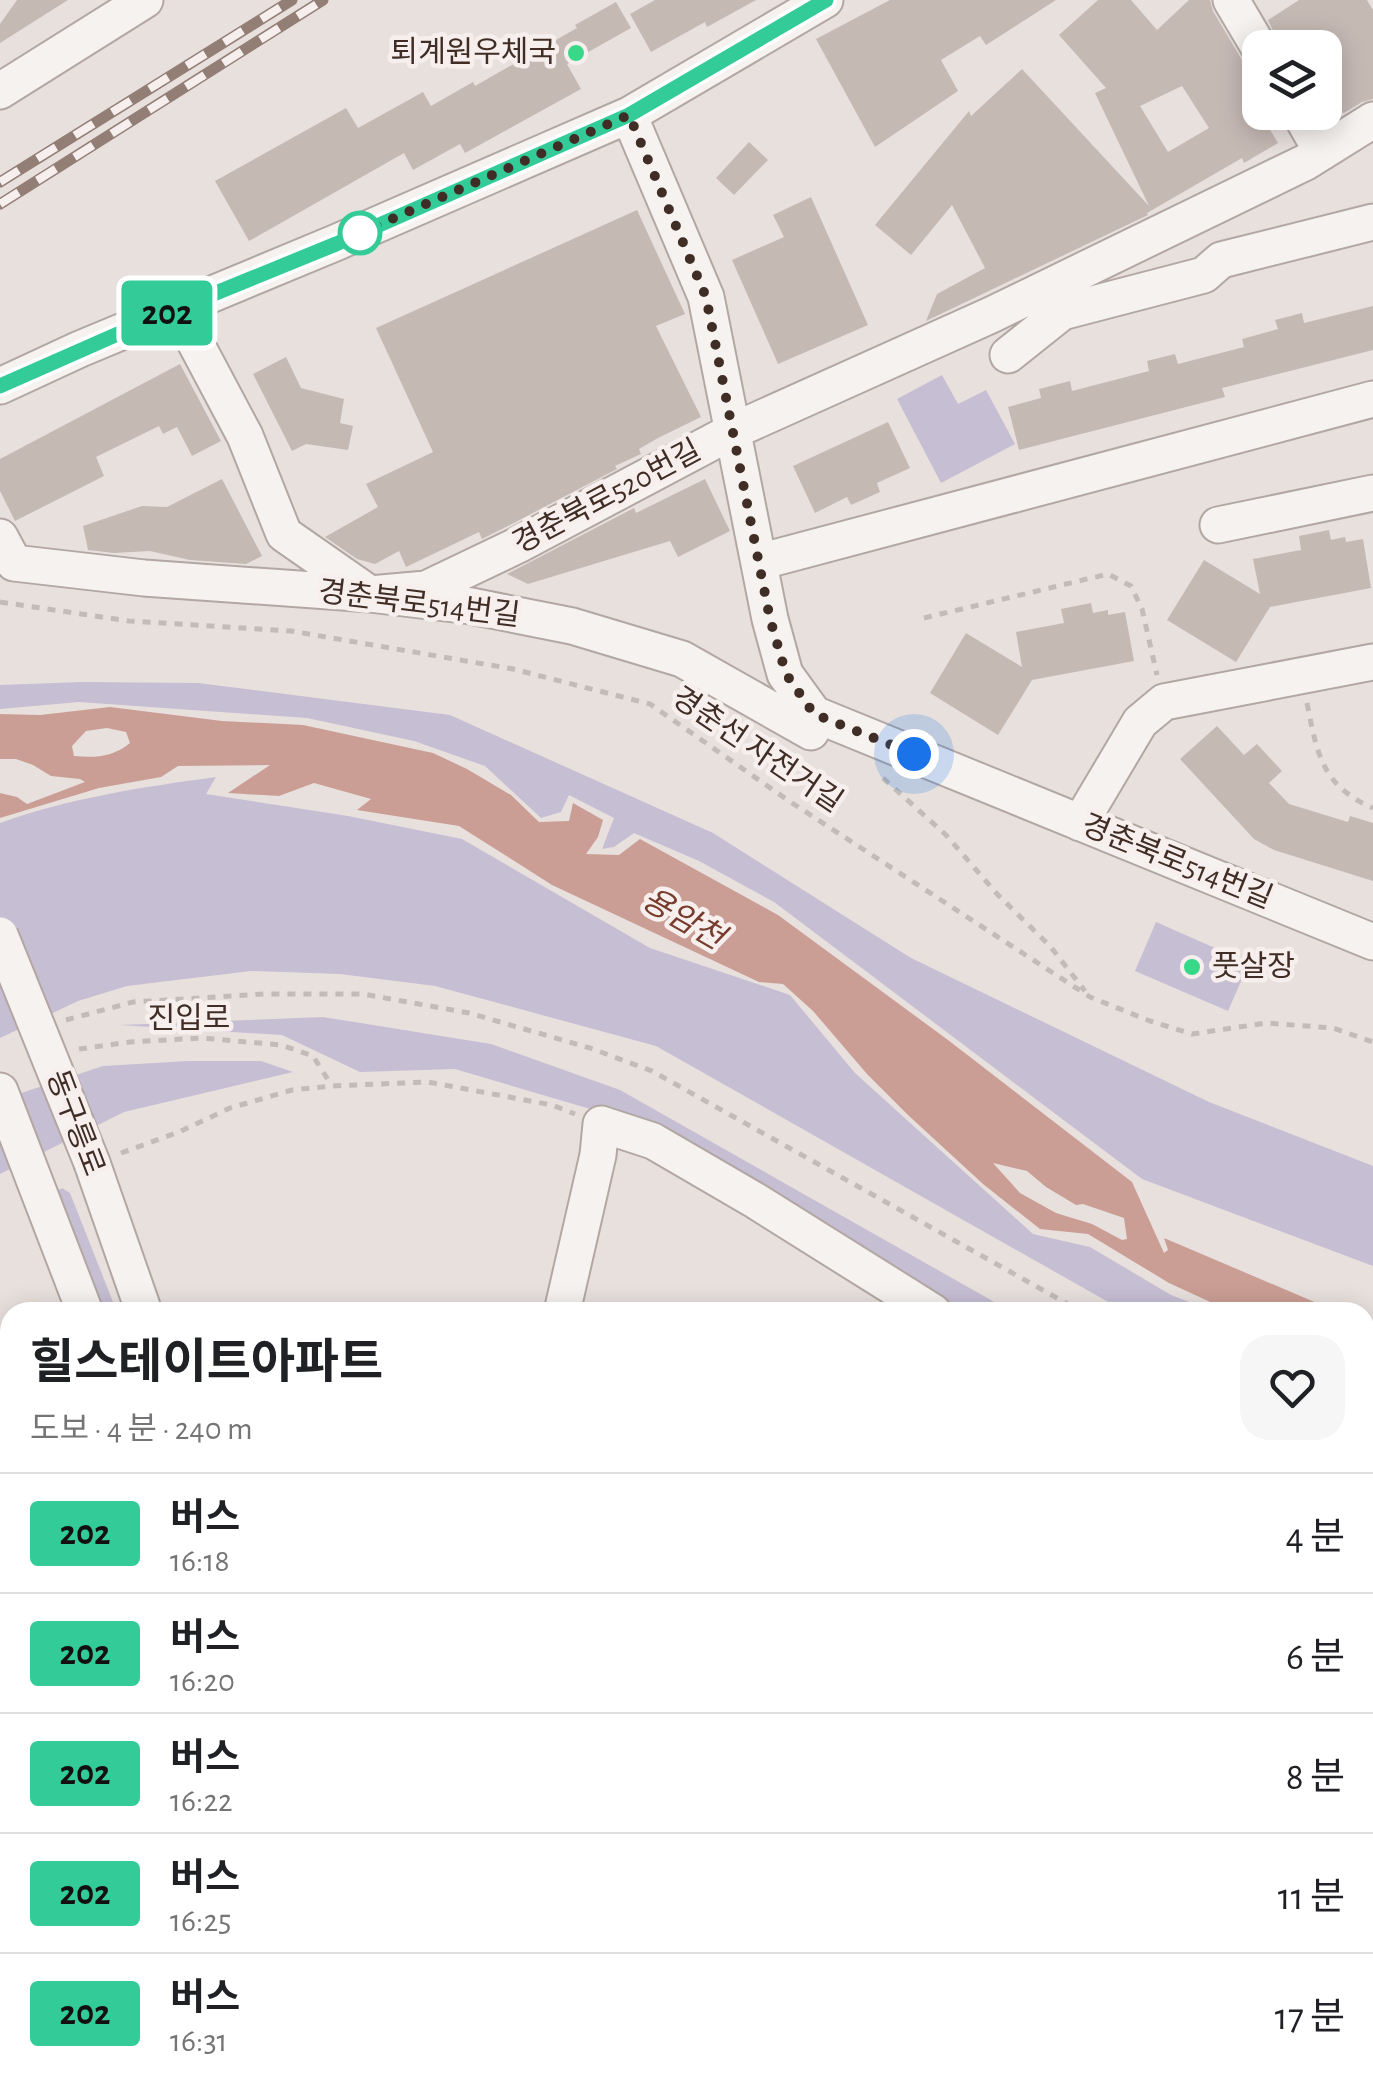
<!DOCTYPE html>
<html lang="ko">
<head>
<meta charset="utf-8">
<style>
	body { margin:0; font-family:"Alegreya Sans","Noto Sans KR",sans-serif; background:#f6f6f6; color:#202124; height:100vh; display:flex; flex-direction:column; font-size:38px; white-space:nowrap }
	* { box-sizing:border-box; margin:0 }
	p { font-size:32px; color:#757577 }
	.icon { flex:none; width:55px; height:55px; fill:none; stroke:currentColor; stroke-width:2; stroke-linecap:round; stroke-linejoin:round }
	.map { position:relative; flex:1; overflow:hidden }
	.side { position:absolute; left:0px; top:1302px; width:1375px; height:792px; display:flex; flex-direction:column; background:#fff; border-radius:30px 30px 0 0; box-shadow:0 5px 25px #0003 }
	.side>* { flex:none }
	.badge { padding:0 20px; border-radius:8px; font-size:35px; line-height:65px }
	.fabs { position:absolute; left:1242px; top:30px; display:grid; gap:20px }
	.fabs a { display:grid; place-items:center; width:100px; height:100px; border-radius:20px; background:#fff; box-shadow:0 5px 25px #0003; font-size:50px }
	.you { position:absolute; width:50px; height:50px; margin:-25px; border:8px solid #fff; border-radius:50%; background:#1a73e8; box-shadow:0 0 0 15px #1a73e833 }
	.map>.badge { position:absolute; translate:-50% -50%; box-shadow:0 0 0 5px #fff }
	.round { display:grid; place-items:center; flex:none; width:105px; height:105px; border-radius:30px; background:#f6f6f6 }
	.summary { display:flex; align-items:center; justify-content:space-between; height:170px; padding:0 30px }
	h1 { font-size:48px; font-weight:700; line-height:75px }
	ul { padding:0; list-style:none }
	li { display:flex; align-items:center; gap:30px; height:120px; padding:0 30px; border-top:2px solid #e0e0e0 }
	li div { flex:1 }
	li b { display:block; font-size:38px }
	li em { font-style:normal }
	li .badge { min-width:110px; font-weight:700; text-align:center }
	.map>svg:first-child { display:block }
	.green { fill:#c6bed3 }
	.water { fill:#cb9e95; fill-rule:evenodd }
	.building { fill:#c5b9b4; fill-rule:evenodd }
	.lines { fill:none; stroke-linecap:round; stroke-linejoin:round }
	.minor-casing { stroke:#b2a7a2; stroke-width:39 }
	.path { stroke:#c3bbb7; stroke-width:5; stroke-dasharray:8 8; stroke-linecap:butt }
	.minor { stroke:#f6f2f0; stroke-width:35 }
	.rail-casing { stroke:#937e76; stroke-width:11 }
	.rail { stroke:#f6efed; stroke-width:8; stroke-dasharray:22; stroke-linecap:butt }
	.minor-bridge-casing { stroke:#b2a7a2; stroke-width:39; stroke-linecap:butt }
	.minor-bridge { stroke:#f6f2f0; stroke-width:35 }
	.line-casing { stroke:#fff; stroke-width:22 }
	.line { stroke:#3c9; stroke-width:15 }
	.walk { stroke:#402d25; stroke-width:10; stroke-dasharray:0 18 }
	.poi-dot { fill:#37d888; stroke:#f6efed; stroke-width:4 }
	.stop-dot { fill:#fff; stroke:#3c9; stroke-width:5 }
	.labels { text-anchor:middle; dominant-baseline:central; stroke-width:9; stroke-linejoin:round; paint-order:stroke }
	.poi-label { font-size:30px; fill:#402d25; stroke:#f6efed; text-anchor:end }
	.street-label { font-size:30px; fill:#402d25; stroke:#f6efed }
	.water-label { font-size:32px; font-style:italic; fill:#773c2d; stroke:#f6efed }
</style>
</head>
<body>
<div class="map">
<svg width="1373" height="2093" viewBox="0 0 1373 2093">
	<rect width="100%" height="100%" fill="#e8e0dd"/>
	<path class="green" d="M942 375 958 404 986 390 1015 444 941 483 897 399Z
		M82 682 198 683 450 715 713 833 911 958 1209 1102 1373 1166V1266L1142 1179 774 902 699 861 634 833 614 847 602 849 614 818 569 795 561 812 541 818 485 766 414 741 307 718 79 702 0 709V685Z
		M216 777 206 794 348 816 462 839 650 948 790 995 855 1073 1033 1234 1090 1247 1171 1295 1215 1312H1126L656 1046 435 986 340 974 251 971 127 986 78 1001 0 1038V823C69 798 143 787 216 777Z
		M1156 922 1249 963 1228 1011 1135 971Z
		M323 1017 491 1044 620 1090 1012 1312H952L614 1116 455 1069 360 1072 282 1035 120 1025Z
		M188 1061H261L293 1072 124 1112 0 1174V1100L103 1066Z
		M62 1188 70 1193 117 1312H102L56 1198 57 1191Z
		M10 1659V1722L0 1723V1660Z"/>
	<path class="water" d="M110 707 222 721 303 725 433 753 467 769 511 795 539 822 569 821 573 803 603 820 598 837 586 854 619 855 640 839 778 915 948 1040 1132 1182 1164 1253 1168 1250 1164 1238 1338 1312H1232L1169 1283 1088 1234 1040 1229 983 1184 908 1115 867 1074 813 1011 783 984 759 982 552 885 459 826 357 810 371 799 314 783 279 796 228 793 270 765 178 766 161 777 99 788 0 818V793L17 797 27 804 85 782 80 779 51 776 33 765 16 759H0V714L40 715ZM107 728 126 732 130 743C113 757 95 758 74 756L72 746 86 731ZM993 1163 1027 1171 1046 1187 1076 1205 1083 1204 1124 1218 1127 1239 1122 1240 1092 1224 1056 1213 1020 1193Z
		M1373 1672V1927L1365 1933V1675Z"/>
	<path class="building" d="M17 0H68L0 43V24Z
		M655 0H756L707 27 705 22 651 52 630 14Z
		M890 0H1056L986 45 980 36 941 60 958 91 875 147 816 39Z
		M1098 0H1131L1157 30 1189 0H1210L1213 11 1242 60 1253 69 1260 79V90L1250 97 1278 143 1244 163 1242 158 1147 213 1148 215 926 321 937 294 985 268 952 205 911 255 875 225 969 111 971 116 1022 69 1149 206 1095 93 1106 88 1059 35ZM1182 86 1209 128 1168 152 1140 106Z
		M1299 0H1367L1373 10V99L1362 102 1344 113 1325 108V48H1281L1268 20Z
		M616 2 631 28 567 64 581 89 465 153 460 144 413 170 404 153 249 241 215 181 346 108 358 128 423 92 431 106 473 82 475 86 577 28 575 25Z
		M749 142 768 160 734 195 716 178Z
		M811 197 868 325 778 364 732 260 784 237 773 215Z
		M637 210 685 314 656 326 701 417 658 438 639 449 641 454 615 466 617 469 508 526 482 539 479 532 406 567 399 551 375 564 357 559 325 537 378 507 366 484 433 452 376 328Z
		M1373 306V350L1222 388 1225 397 1019 450 1008 407 1041 398 1039 389 1070 381 1072 391 1149 371 1147 361 1175 354 1178 364 1244 347 1242 339 1278 329 1275 320 1302 313 1304 323Z
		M286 357 301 388 344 399 340 423 353 426 348 450 306 444 292 451 253 374Z
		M180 364 221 441 192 456 177 427 163 434 159 426 96 457 104 476 15 521 0 491V459Z
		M888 422 910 468 877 483 880 492 851 505 847 497 815 513 793 466Z
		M222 479 262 556 246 564 190 560 150 551 114 553 88 550 83 526 142 506 167 507Z
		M705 479 730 531 678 557 670 541 528 584 507 574 634 508 636 513Z
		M1329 530 1331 540 1345 537 1346 542 1363 539 1371 588 1270 607 1236 662 1167 620 1204 560 1260 594 1253 559 1301 550 1299 536Z
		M1091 603 1093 613 1108 610V615L1125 612 1134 661 1032 680 998 735 930 693 966 633 1022 667 1016 632 1064 623 1061 609Z
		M1217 726 1244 755 1257 744 1282 771 1269 783 1289 804 1348 822 1350 816 1373 823V881L1274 850 1254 839 1180 759Z"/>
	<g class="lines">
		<defs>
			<path id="minor" d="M1231 0 1260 49
				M0 91 145 0
				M1299 112 1322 152
				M629 115 706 297 770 619 785 674 814 714 1373 942
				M177 308 245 436 284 534 370 594 426 589 518 545 733 431 991 315 1306 162 1373 120
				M1008 355 1062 312 1204 275 1221 260 1373 222
				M0 386 80 349 335 243 629 115 825 0
				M1218 525 1373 493
				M0 537 14 563 144 578 370 594 471 606 572 626 682 659 811 732 814 714
				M759 562 1373 399
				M1080 823 1140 722 1164 702 1373 662
				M0 1091 85 1312
				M92 1163 144 1312
				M562 1312 598 1155 601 1124 653 1141 756 1201 933 1312
				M1365 1517 1373 1519
				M308 2093 309 2085
				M372 2093 373 2085"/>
		</defs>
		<use href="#minor" class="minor-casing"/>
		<path class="path" d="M0 602 129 621 291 631 513 669 650 704 789 801 1090 997 1150 1021 1192 1034 1266 1023 1333 1028 1373 1042
			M924 618 1108 574 1131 586 1142 609 1157 675
			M1307 703C1317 754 1322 786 1373 808
			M883 778 946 835 998 895 1050 946 1085 991
			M66 1020 133 1002 265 994H363L469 1013 590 1048 652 1071 1082 1312
			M79 1049 130 1042 202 1038 281 1045 313 1056 332 1086
			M121 1153 179 1132 230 1108 292 1090 332 1086 428 1082 552 1105 575 1114
			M1365 1474 1373 1477"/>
		<use href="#minor" class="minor"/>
		<defs>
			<path id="rail" d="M0 182 292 0
				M0 204 323 0"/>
		</defs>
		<use href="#rail" class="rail-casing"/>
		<use href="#rail" class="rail"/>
		<defs>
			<path id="minor-bridge" d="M0 935 92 1163"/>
		</defs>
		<use href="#minor-bridge" class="minor-bridge-casing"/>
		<use href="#minor-bridge" class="minor-bridge"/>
	</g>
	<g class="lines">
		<defs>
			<path id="line" d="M0 386 145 322 336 244 629 115 826 0"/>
		</defs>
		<use href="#line" class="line-casing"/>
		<use href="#line" class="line"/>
		<path class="walk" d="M360 233 629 115 706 297 770 619 786 674 814 714 914 754"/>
	</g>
	<g class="poi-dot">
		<circle cx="576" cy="53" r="10"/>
		<circle cx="1192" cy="967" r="10"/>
	</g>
	<circle class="stop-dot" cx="360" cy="233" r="20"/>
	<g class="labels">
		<g class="poi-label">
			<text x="556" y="53">퇴계원우체국</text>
			<text x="1212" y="967" text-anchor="start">풋살장</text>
		</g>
		<g class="street-label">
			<text transform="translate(607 497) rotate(-28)">경춘북로520번길</text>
			<text transform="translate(419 604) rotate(7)">경춘북로514번길</text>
			<text transform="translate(757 750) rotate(34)">경춘선 자전거길</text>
			<text transform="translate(1177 862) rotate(22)">경춘북로514번길</text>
			<text x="189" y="1019">진입로</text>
			<text transform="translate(75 1123) rotate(69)">동구릉로</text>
		</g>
		<g class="water-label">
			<text transform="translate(683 919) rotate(30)">용암천</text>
		</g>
	</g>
</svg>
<div class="fabs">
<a><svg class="icon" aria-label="layers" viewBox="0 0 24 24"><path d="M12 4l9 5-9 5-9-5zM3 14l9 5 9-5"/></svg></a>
</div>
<div class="you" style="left:914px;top:754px"></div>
<b class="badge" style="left:167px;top:313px;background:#3c9;color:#111">202</b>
<section class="side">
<div class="summary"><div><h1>힐스테이트아파트</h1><p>도보 · 4 분 · 240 m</p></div><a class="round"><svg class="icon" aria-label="heart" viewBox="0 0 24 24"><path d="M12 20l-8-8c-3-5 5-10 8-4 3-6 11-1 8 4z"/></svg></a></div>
<ul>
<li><span class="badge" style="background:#3c9;color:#111">202</span><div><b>버스</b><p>16:18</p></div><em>4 분</em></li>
<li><span class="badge" style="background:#3c9;color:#111">202</span><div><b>버스</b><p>16:20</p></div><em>6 분</em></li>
<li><span class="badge" style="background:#3c9;color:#111">202</span><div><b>버스</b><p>16:22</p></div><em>8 분</em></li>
<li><span class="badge" style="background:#3c9;color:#111">202</span><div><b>버스</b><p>16:25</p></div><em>11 분</em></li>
<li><span class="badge" style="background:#3c9;color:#111">202</span><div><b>버스</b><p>16:31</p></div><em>17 분</em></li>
</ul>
</section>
</div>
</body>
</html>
